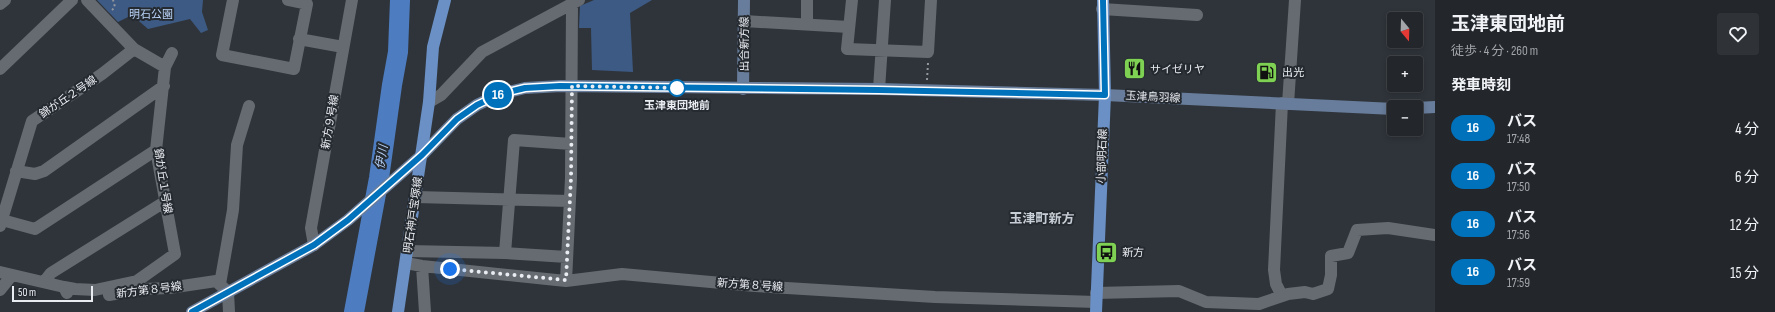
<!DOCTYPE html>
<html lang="ja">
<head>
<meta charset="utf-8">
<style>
	body { margin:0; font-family:"Sofia Sans Condensed","Noto Sans JP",sans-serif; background:#2f3338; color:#f1f3f6; height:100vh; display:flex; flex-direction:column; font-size:15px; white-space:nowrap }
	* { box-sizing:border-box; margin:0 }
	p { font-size:13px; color:#a3a5a9 }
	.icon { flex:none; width:22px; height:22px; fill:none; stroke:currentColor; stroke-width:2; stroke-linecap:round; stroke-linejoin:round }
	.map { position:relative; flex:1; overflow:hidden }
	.sheet { display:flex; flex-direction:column; background:#23272c; width:340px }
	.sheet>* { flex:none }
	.badge { padding:0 8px; border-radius:13px; font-size:14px; line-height:26px }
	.needle { width:26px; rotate:161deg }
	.controls { position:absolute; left:1387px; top:12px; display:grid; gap:8px }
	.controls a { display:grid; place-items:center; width:36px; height:36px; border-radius:4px; background:#23272c; box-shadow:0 2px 6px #0003,0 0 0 1px #404448; font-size:20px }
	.scale { position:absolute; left:12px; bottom:10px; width:81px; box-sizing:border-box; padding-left:4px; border:2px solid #e9ecf1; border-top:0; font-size:11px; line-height:14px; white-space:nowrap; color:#e9ecf1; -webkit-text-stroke:3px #252a30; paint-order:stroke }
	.you { position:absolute; width:20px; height:20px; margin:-10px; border:3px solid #fff; border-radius:50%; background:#1a73e8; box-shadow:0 0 0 6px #1a73e833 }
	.map>.badge { position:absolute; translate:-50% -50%; box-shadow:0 0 0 2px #fff }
	h2 { padding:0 16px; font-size:15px; line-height:36px }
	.round { display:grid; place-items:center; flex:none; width:42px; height:42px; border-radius:4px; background:#2f3338 }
	.headline { display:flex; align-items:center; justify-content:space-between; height:68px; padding:0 16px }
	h1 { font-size:19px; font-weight:700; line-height:30px }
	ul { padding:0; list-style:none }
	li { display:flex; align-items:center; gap:12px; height:48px; padding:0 16px }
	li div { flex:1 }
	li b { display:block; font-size:15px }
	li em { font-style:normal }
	li .badge { min-width:44px; font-weight:700; text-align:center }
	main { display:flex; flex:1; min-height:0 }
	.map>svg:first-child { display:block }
	.green { fill:#3d5a84 }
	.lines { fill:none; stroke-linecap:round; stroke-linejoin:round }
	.river { stroke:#4d7dc0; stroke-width:20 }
	.path { stroke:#93979d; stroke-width:2; stroke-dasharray:2 3; stroke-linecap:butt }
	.street { stroke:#666b72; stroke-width:12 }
	.secondary { stroke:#687d9b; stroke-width:12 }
	.primary { stroke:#6a90c5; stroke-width:12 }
	.line-casing { stroke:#fff; stroke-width:9 }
	.line { stroke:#0072bc; stroke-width:6 }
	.walk { stroke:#e9ecf1; stroke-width:4; stroke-dasharray:0 7.2 }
	.stop-dot { fill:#fff; stroke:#0072bc; stroke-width:2 }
	.labels { text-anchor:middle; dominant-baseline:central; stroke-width:4; stroke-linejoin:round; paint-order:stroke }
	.park-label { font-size:11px; fill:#bad4f9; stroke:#252a30 }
	.street-label { font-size:11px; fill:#e9ecf1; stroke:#252a30 }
	.poi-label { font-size:11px; fill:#e9ecf1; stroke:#252a30; text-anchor:start }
	.stop-label { font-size:11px; font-weight:bold; fill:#e9ecf1; stroke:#252a30 }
	.water-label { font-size:12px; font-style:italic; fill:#b5cff4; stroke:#252a30 }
	.quarter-label { font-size:13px; font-weight:bold; fill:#c8ced6; stroke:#252a30 }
</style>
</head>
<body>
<main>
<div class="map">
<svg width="1435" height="312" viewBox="0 0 1435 312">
	<rect width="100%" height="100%" fill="#2f343a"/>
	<path class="green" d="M97 0H203L202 12 208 30 201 33 190 19 148 29 132 15 118 22Z
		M594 0H652L630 13 633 72 592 70 591 28H579L580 6Z"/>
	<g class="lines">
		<path class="river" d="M354 312 379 178 392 85 398 52 400 0"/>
		<path class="path" d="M112 10 115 7 113 0
			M927 80 928 63"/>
		<path class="street" d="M233 0 222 55 294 69 307 4 288 0
			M852 0 847 49 928 52 931 0
			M0 4 5 0
			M1102 9 1197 15
			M744 21 849 27
			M807 24V0
			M299 39 343 47
			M165 67 172 53
			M0 69 72 0
			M879 89 885 0
			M429 102 441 95 482 52 579 0
			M1288 104 1295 0
			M16 171 35 174 44 171 164 86
			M416 197 570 201
			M2 220 35 229 156 150
			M0 226 32 121 102 74 134 49
			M314 245 311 228 352 0
			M408 251 505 253 567 257
			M505 253 514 140 571 144
			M406 263 422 266 566 281 622 274 755 286 935 297 1096 302
			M422 266 425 312
			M0 272 64 287 67 293
			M566 281 571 178 572 3
			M44 282 51 273 166 201
			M220 284 233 210 237 145 249 106
			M64 287 75 289 95 290 137 281 175 254 156 150 165 67 134 49 87 0
			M0 290 12 275
			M1096 293 1179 291 1206 302 1259 304 1288 294 1305 292 1313 294 1328 289 1331 275V256L1348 253 1357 230 1388 228 1435 235
			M109 295 144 289 169 288 216 281 228 292 229 312
			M1282 296 1276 284 1274 270 1282 103"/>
		<path class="secondary" d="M743 89 744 0
			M1416 108 1435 107
			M192 312 314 245 348 220 422 155 457 119 477 105 500 94 525 88 561 86 879 89 1105 95 1394 109"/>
		<path class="primary" d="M398 312 429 102 433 47 445 0
			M1096 312 1105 95 1103 0"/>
	</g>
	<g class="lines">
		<defs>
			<path id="line" d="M192 312 314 245 348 220 422 155 457 119 477 105 500 94 525 88 560 86 878 90 1105 95 1103 0"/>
		</defs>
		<use href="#line" class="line-casing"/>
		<use href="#line" class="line"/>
		<path class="walk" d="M450 269 566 280 571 178 572 86 681 88H677"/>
	</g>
	<defs>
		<symbol id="restaurant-square" viewBox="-11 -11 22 22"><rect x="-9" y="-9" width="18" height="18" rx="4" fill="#7ed153" stroke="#252a30"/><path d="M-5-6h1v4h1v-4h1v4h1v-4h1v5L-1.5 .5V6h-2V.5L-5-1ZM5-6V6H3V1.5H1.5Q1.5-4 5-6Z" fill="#111"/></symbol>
		<symbol id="fuel-square" viewBox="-11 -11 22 22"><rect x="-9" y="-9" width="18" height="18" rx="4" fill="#7ed153" stroke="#252a30"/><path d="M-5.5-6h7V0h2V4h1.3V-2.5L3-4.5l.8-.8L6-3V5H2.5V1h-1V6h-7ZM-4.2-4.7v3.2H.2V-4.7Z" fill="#111"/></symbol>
		<symbol id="bus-square" viewBox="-11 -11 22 22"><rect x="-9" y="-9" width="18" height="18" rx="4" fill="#7ed153" stroke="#252a30"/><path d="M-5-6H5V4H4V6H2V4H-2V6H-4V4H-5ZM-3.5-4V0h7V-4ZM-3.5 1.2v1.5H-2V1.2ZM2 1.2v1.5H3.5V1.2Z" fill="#111"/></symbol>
	</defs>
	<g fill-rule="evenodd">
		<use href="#restaurant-square" x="1122" y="56" width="25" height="25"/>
		<use href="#fuel-square" x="1254" y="60" width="25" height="25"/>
		<use href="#bus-square" x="1094" y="240" width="25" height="25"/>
	</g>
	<circle class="stop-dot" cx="677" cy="88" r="8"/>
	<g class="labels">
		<g class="park-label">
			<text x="151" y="14">明石公園</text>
		</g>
		<g class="street-label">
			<text transform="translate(744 44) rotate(-90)">出合新方線</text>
			<text transform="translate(68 97) rotate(-34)">錦が丘２号線</text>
			<text transform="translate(1153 97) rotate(3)">玉津鳥羽線</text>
			<text transform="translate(330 122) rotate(-80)">新方９号線</text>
			<text transform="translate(1102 156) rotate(-88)">小部明石線</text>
			<text transform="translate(163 181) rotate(81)">錦が丘１号線</text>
			<text transform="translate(413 215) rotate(-82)">明石神戸宝塚線</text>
			<text transform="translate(750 285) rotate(4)">新方第８号線</text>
			<text transform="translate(149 290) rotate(-7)">新方第８号線</text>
		</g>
		<g class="poi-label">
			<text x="1150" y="69">サイゼリヤ</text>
			<text x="1282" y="72">出光</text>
			<text x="1122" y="252">新方</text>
		</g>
		<g class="stop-label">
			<text x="677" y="105">玉津東団地前</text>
		</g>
		<g class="water-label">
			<text transform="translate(382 157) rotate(-81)">伊川</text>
		</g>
		<g class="quarter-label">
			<text x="1042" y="219">玉津町新方</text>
		</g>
	</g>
</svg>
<div class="controls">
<a><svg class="needle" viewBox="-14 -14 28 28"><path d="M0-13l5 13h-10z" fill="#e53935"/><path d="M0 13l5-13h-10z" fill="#a3a5a9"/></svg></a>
<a>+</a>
<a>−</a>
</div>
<div class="scale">50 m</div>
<div class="you" style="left:450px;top:269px"></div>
<b class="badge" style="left:498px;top:95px;background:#0072bc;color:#fff">16</b>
</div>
<section class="sheet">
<div class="headline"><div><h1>玉津東団地前</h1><p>徒歩 · 4 分 · 260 m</p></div><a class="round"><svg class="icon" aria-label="heart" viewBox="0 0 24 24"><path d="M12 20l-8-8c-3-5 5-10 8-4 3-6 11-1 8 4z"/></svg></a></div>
<h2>発車時刻</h2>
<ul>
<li><span class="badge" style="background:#0072bc;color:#fff">16</span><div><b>バス</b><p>17:48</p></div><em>4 分</em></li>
<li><span class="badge" style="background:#0072bc;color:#fff">16</span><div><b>バス</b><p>17:50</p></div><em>6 分</em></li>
<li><span class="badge" style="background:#0072bc;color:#fff">16</span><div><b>バス</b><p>17:56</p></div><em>12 分</em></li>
<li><span class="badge" style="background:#0072bc;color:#fff">16</span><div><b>バス</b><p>17:59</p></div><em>15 分</em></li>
</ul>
</section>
</main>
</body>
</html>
